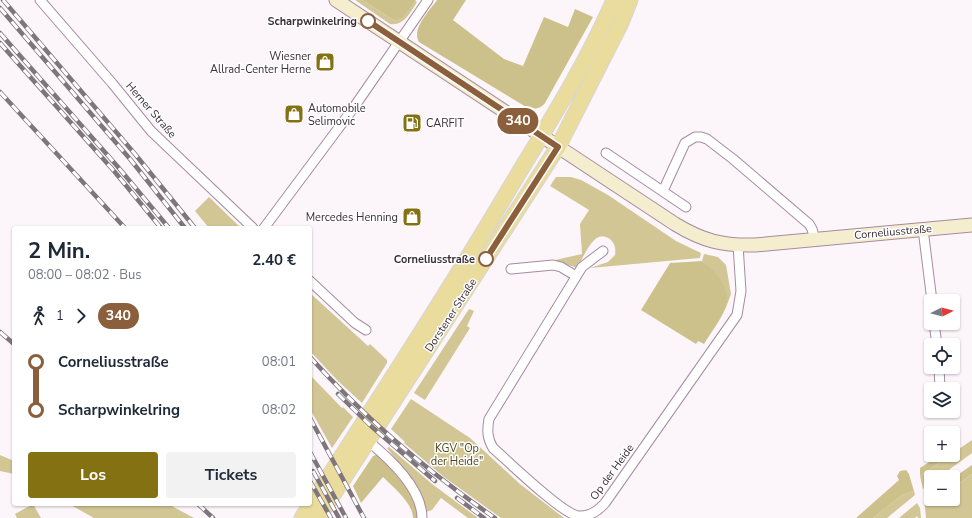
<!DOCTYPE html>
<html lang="de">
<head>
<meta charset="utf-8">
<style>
	body { margin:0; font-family:"Nunito Sans",sans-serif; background:#f2f2f3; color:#1f2937; height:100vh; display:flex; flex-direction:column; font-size:15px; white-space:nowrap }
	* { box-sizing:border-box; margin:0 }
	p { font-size:13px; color:#747a83 }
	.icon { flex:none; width:22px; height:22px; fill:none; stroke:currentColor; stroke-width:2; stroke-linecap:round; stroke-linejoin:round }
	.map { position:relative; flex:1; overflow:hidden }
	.side { position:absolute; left:12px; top:226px; width:300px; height:280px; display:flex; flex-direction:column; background:#fff; border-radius:4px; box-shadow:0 1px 3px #0004 }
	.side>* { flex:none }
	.badge { padding:0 8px; border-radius:13px; font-size:14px; line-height:26px }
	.needle { width:26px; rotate:84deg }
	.tools { position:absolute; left:924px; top:294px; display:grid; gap:8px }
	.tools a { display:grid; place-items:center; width:36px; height:36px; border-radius:4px; background:#fff; box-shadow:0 1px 3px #0004; font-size:20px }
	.map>.badge { position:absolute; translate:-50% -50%; box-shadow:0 0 0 2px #fff }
	.legs { display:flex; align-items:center; gap:6px; height:44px; padding:0 16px; font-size:13px }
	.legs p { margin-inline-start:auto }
	.overview { display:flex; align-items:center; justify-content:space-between; height:68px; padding:0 16px }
	h1 { font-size:22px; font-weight:700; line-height:30px }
	.action { display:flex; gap:8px; margin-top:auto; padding:8px 16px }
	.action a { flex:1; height:46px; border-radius:4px; background:#837112; color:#fff; font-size:16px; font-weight:700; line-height:46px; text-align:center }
	.action a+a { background:#f2f2f3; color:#1f2937 }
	ul { padding:0 16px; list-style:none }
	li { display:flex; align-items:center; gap:14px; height:48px; font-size:15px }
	li i { display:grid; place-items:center; width:6px; height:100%; margin:0 5px; background:currentColor }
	li i::after { content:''; width:10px; height:10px; margin:-5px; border:3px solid; border-radius:50%; background:#fff }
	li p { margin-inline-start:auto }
	li:first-child i { background:linear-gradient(#0000 50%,currentColor 0) }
	li:last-child i { background:linear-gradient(currentColor 50%,#0000 0) }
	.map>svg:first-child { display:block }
	.green { fill:#d1c694 }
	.forest { fill:#cdc18b }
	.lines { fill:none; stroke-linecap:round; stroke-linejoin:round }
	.minor-casing { stroke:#a78ba1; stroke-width:11 }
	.secondary-casing { stroke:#a78ba1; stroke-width:15 }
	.primary-casing { stroke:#d8d5d7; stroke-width:17 }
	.minor { stroke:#fff; stroke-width:9 }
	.secondary { stroke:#f4edce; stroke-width:13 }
	.primary { stroke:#e9dc9d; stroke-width:15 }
	.rail-casing { stroke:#7f757d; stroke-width:4.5 }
	.rail { stroke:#fff; stroke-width:3; stroke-dasharray:9; stroke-linecap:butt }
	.line-1-casing { stroke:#fff; stroke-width:9 }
	.line-1 { stroke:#8b5e3c; stroke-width:6 }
	.stop-1-dot { fill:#fff; stroke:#8b5e3c; stroke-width:2 }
	.labels { text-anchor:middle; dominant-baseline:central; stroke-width:3; stroke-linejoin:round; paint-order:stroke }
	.stop-label { font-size:11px; font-weight:bold; fill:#3a2e37; stroke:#fff; text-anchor:end }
	.poi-label { font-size:11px; fill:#3a2e37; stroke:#fff; text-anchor:end }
	.street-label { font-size:11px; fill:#3a2e37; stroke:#fff }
	.park-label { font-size:11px; fill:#4e451a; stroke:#fff }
</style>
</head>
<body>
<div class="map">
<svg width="972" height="518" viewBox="0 0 972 518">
	<rect width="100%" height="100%" fill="#fcf6fb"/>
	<path class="green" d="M355 0H362L395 21 403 18 415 1 417 2C410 13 404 26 390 24Z
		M556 177H571L581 180 608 195 676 241 701 253 700 258 590 268 608 262 615 255C616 249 615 244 611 240 594 225 584 258 577 268L555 260 582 254 580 224 589 210 550 186Z
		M209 197 241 228H209L195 211Z
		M704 254 718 257 726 265 731 294 725 310C732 293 716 270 702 261Z
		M310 293 368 346 370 344 387 360V363L362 403 338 381 310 351Z
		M469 309 474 311 467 326 470 328 425 400 414 393Z
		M310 375 342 408 343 407 353 417 332 448 310 409Z
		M411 399 470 438 520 484 564 518H501L444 477 404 443 405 442 391 429Z
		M972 440V453L939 477H931V483L923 489 920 476 950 455H953V453Z
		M389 447 432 484 478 518H468L441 498 432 510 426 512 419 489 387 448Z
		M0 455 14 461V474L0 471Z
		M972 474V518H926L924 497 931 492 927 498 930 506 939 499H953V488Z
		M914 491 915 495 887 518H873L902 495Z
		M917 503 920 508 921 518H918L917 516 915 518H899Z
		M33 504 41 518H17L15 514Z
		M69 504H168L194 518H94Z"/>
	<path class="forest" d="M362 0H416L403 18 395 21Z
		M437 0H466L453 20 504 59 523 66 544 17 568 27 575 9 593 17 545 103C540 110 533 109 526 107L419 42C411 29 430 10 437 0Z
		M702 261C715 269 732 290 726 307 721 320 711 332 704 344L698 341 696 344 641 310 670 263Z
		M376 455 382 458C397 477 415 493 418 518H413C413 503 393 487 383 477L361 503 353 486 373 456Z
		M940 455H950L920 476V468Z
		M972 465V474L953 488V478Z
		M906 470 909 474 914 491 902 495 873 518H856L899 480 897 476 900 471Z"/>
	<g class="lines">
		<defs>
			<path id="minor" d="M40 0 112 83 151 131 253 228
				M606 153 686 207
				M663 191 685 143 695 137H701L707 139 733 159 809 224 812 229 815 240
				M264 228 352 110 428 0
				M923 229 932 301
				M603 251 582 267 489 419C487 430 487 438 493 448 509 462 561 513 578 516 590 517 598 511 605 503L737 315 741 291 738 245
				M511 269 553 265 561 267 576 276
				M310 281 355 323 366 330
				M934 323 937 345
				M939 367 940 389
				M368 441C390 459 422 488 422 518"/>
			<path id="secondary" d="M336 0 675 224C703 241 723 246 755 245L972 225"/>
			<path id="primary" d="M302 518C373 408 444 299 511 186 547 126 586 65 614 0
				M318 518 558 147 620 25 630 0"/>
		</defs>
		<use href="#minor" class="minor-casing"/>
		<use href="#secondary" class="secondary-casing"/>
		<use href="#primary" class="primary-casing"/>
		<use href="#minor" class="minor"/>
		<use href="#secondary" class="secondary"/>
		<use href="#primary" class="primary"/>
		<defs>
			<path id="rail" d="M3 0 135 154 195 228
				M0 8 130 159 185 228
				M0 33 118 167 169 228
				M0 43 114 171 161 228
				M0 92 125 228
				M0 332 14 344
				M310 357C365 418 428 472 495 518
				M338 394 372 427 435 481
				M310 418 364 518
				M310 452 346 518
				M313 471 339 518
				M310 481 331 518
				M457 498 484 518
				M198 504 213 518"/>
		</defs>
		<use href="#rail" class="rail-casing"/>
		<use href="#rail" class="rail"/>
	</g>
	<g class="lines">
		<defs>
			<path id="line-1" d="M368 21 558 147 486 259"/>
		</defs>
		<use href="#line-1" class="line-1-casing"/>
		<use href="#line-1" class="line-1"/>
	</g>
	<defs>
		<symbol id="shop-square" viewBox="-11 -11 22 22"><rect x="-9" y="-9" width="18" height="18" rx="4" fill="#837112" stroke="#fff"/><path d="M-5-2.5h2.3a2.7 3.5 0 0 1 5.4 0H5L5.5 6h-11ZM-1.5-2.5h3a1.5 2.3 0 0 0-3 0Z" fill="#fff"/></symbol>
		<symbol id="fuel-square" viewBox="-11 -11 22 22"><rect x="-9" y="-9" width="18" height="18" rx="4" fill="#837112" stroke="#fff"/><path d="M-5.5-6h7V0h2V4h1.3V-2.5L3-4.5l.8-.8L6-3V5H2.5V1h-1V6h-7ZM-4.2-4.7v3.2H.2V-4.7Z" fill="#fff"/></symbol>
	</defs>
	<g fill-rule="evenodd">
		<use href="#shop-square" x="314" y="51" width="22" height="22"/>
		<use href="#shop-square" x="283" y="103" width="22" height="22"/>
		<use href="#fuel-square" x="401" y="112" width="22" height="22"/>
		<use href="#shop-square" x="401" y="206" width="22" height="22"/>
	</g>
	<g class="stop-1-dot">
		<circle cx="368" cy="21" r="7"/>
		<circle cx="486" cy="259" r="7"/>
	</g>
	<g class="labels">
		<g class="stop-label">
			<text x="357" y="21">Scharpwinkelring</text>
			<text x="475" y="259">Corneliusstraße</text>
		</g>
		<g class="poi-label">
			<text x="311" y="56">Wiesner<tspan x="311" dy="13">Allrad-Center Herne</tspan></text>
			<text x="308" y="108" text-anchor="start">Automobile<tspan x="308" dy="13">Selimovic</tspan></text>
			<text x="426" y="123" text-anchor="start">CARFIT</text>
			<text x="398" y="217">Mercedes Henning</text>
		</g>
		<g class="street-label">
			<text transform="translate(151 110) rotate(49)">Herner Straße</text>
			<text transform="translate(893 232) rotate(-5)">Corneliusstraße</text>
			<text transform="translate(451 315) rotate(-57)">Dorstener Straße</text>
			<text transform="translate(612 472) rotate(-54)">Op der Heide</text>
		</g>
		<g class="park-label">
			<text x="457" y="448">KGV "Op<tspan x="457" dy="13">der Heide"</tspan></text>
		</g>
	</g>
</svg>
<div class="tools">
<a><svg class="needle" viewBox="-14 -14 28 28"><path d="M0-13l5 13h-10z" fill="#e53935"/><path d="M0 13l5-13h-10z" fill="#747a83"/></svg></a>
<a><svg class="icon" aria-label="locate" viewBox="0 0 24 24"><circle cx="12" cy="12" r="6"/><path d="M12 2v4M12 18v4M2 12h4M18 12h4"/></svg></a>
<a><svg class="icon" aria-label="layers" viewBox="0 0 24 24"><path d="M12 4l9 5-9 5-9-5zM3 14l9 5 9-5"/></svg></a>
<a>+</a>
<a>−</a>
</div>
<b class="badge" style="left:518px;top:121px;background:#8b5e3c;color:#fff">340</b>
<section class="side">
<div class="overview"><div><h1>2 Min.</h1><p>08:00 – 08:02 · Bus</p></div><b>2.40 €</b></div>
<div class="legs"><svg class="icon" aria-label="walk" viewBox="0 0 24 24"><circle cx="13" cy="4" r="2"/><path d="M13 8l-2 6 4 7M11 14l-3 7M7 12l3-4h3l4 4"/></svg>1<svg class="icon" aria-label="forward" viewBox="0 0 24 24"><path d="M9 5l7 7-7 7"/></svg><b class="badge" style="background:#8b5e3c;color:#fff">340</b></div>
<ul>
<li><i style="color:#8b5e3c"></i><b>Corneliusstraße</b><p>08:01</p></li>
<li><i style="color:#8b5e3c"></i><b>Scharpwinkelring</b><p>08:02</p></li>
</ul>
<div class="action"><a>Los</a><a>Tickets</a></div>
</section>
</div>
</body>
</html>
